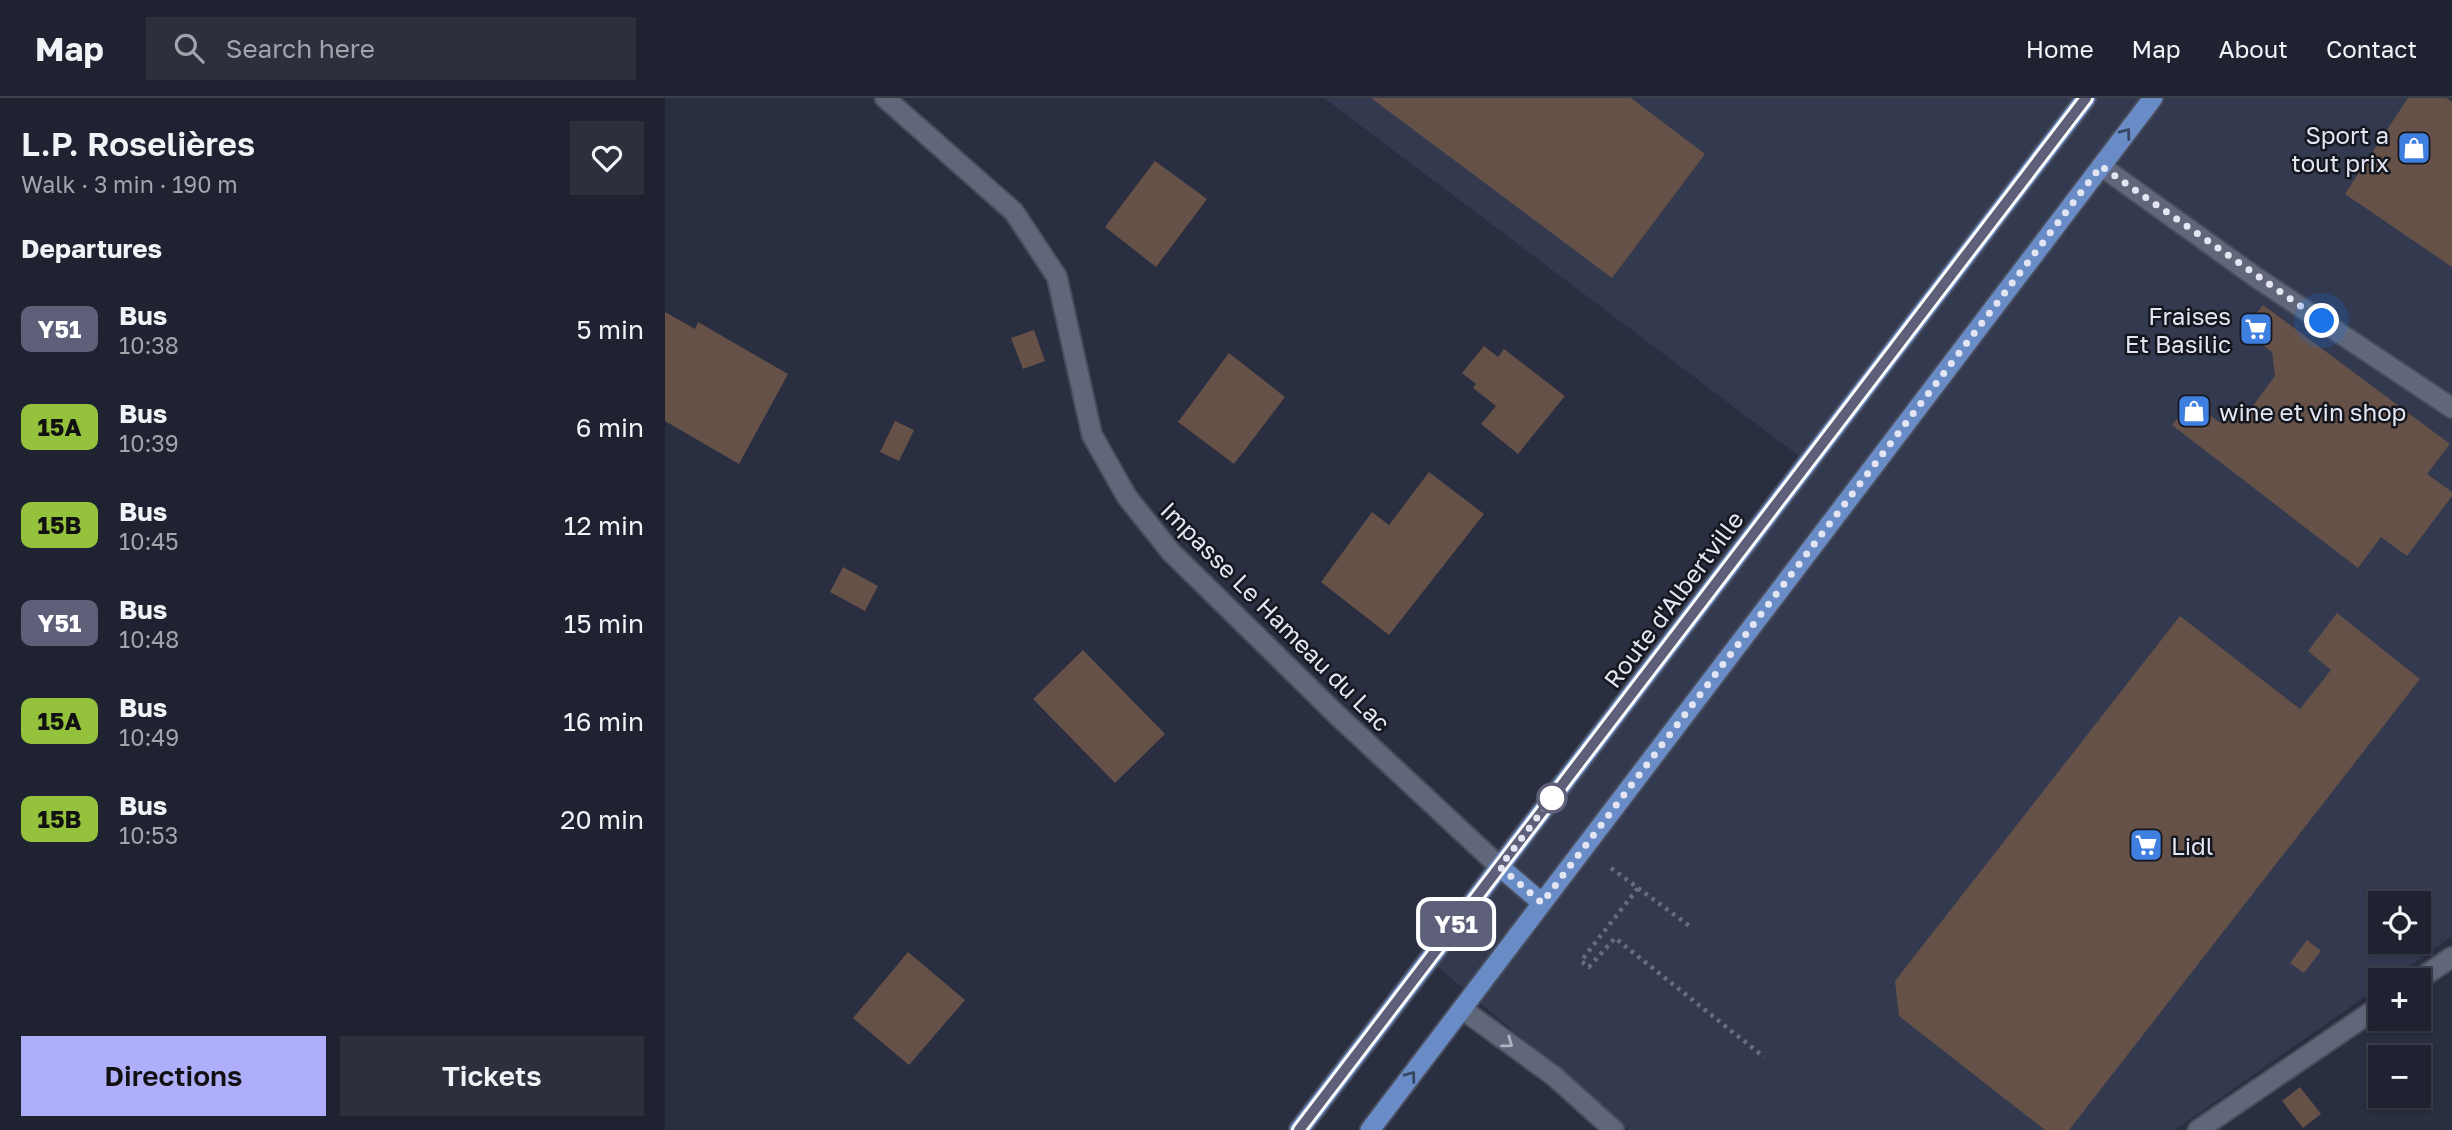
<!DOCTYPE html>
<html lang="en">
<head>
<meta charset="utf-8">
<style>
	body { margin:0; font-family:"Golos Text",sans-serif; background:#2c2f3c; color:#f1f3f6; height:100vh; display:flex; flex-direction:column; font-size:26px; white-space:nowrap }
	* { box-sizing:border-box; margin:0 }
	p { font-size:23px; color:#a1a4ab }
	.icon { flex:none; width:38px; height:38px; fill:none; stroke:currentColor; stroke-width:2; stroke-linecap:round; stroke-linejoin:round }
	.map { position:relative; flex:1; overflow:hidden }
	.details { display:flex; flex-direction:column; background:#1f2230; width:665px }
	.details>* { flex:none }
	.badge { padding:0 14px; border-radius:10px; font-size:24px; line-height:46px }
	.buttons { position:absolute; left:1703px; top:793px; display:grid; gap:14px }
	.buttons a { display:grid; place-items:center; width:63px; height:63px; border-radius:0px; background:#1f2230; box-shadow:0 2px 5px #0004,0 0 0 2px #3c3f4c; font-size:35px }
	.you { position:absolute; width:35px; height:35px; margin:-18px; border:5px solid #fff; border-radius:50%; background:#1a73e8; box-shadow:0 0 0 10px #1a73e833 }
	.map>.badge { position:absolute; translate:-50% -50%; box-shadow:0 0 0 4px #fff }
	h2 { padding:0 21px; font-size:26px; line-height:63px }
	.round { display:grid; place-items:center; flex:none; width:74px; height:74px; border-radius:0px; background:#2c2f3c }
	.summary { display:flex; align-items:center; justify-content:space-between; height:119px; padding:0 21px }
	h1 { font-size:33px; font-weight:600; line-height:52px }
	.button { display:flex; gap:14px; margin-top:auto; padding:14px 21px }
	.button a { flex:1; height:80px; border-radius:0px; background:#aeaefa; color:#111; font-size:28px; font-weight:600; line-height:80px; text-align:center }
	.button a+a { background:#2c2f3c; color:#f1f3f6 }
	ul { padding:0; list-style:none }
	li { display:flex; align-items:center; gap:21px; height:98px; padding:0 21px }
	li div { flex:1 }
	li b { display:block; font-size:26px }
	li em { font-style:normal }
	li .badge { min-width:77px; font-weight:700; text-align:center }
	header { display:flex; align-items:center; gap:42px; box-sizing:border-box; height:98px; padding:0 35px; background:#1f2230; border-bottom:2px solid #3c3f4c }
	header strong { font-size:33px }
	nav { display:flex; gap:38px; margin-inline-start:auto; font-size:24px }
	.search { width:490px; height:63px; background:#2c2f3c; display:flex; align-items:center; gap:18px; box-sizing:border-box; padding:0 24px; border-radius:0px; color:#a1a4ab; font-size:26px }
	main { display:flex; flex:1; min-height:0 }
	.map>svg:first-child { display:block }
	.built { fill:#333a50; fill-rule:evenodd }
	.building { fill:#665148 }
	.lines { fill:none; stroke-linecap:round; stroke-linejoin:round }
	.service-casing { stroke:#484c5b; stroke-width:23 }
	.minor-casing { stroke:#484c5b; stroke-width:23 }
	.primary-casing { stroke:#484c5b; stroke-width:23 }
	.path { stroke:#686c7c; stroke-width:4.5; stroke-dasharray:3.5 5; stroke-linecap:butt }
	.service { stroke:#61677a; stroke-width:19 }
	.minor { stroke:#61677a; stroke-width:19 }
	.primary { stroke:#6a8cc6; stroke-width:19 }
	.oneway { stroke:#374662 }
	.oneway2 { stroke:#afb3c2 }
	.line-casing { stroke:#fff; stroke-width:16 }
	.line { stroke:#5e6079; stroke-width:10 }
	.walk { stroke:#e3e6f2; stroke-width:7; stroke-dasharray:0 12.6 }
	.stop-dot { fill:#fff; stroke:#5e6079; stroke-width:3.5 }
	.labels { text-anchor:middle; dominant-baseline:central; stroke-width:5; stroke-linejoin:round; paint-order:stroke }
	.poi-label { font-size:24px; fill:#e3e6f2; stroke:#15171f; text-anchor:end }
	.street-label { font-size:24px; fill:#e3e6f2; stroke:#15171f }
</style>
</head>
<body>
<header>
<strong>Map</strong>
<div class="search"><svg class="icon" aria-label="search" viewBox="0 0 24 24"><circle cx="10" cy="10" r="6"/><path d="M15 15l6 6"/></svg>Search here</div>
<nav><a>Home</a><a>Map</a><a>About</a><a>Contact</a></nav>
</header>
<main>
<section class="details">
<div class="summary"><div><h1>L.P. Roselières</h1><p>Walk · 3 min · 190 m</p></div><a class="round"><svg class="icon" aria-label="heart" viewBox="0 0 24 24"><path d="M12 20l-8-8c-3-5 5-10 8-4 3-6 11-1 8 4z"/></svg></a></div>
<h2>Departures</h2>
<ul>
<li><span class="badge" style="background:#5e6079;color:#fff">Y51</span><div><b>Bus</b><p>10:38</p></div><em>5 min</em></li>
<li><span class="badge" style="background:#94c23d;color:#111">15A</span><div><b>Bus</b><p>10:39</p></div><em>6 min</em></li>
<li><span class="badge" style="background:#94c23d;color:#111">15B</span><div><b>Bus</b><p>10:45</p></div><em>12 min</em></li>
<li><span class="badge" style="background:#5e6079;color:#fff">Y51</span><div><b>Bus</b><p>10:48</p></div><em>15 min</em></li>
<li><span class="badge" style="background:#94c23d;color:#111">15A</span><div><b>Bus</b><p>10:49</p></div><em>16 min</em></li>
<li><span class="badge" style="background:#94c23d;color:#111">15B</span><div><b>Bus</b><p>10:53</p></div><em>20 min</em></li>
</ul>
<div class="button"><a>Directions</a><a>Tickets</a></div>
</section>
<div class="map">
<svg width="1787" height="1032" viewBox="0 0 1787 1032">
	<rect width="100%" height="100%" fill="#292e40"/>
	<path class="built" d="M659 0H1787V838L1724 882H1715V888L1510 1032H964L757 855 1142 364ZM1715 805H1754V844H1715Z"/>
	<path class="building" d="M706 0H966L1040 56 947 180Z
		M1743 0H1781L1787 4V169L1680 96Z
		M490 63 542 101 491 169 440 129Z
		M1598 207 1785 346 1762 376 1787 394V398L1742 458 1716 439 1693 470 1507 327 1526 303 1554 324 1579 320 1610 278 1607 254 1578 232Z
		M0 214 30 231 33 224 123 276 74 366 0 323Z
		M369 232 380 263 358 271 346 240Z
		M819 248 833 259 839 251 900 298 853 356 816 326 831 308 808 290 811 286 797 275Z
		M564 255 620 299 569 366 513 324Z
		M230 323 249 332 234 363 215 354Z
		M764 374 819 416 724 537 656 484 707 414 724 427Z
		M178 469 213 488 200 513 165 494Z
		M1672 515 1755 581 1404 1032H1380L1234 918 1230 883 1515 518 1635 611 1666 572 1643 553Z
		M418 552 500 636 450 685 368 601Z
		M1642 842 1656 853 1639 875 1625 865Z
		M243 854 300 902 244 967 188 920Z
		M1635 989 1656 1016 1638 1030 1617 1003Z"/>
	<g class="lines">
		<defs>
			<path id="service" d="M1436 68 1592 180 1787 310"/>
			<path id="minor" d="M220 0 349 114 392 179 427 337 462 399 506 454 671 616 835 769
				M1753 882 1787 859
				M797 911 889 978 949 1032
				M1533 1032 1715 908"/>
			<path id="primary" d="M835 769 877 805
				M634 1032 1421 0
				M705 1032 1488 0"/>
		</defs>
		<use href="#service" class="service-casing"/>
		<use href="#minor" class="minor-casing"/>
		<use href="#primary" class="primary-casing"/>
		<path class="path" d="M946 770 973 790 916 863 924 869 950 840 1099 959
			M973 790 1026 829"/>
		<use href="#service" class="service"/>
		<use href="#minor" class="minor"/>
		<use href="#primary" class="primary"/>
	</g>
	<defs><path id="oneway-chevron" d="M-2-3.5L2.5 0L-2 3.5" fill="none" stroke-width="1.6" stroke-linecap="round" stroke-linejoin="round" transform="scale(1.75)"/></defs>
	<g class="oneway">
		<use href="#oneway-chevron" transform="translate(1461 35) rotate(-53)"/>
		<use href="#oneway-chevron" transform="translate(746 978) rotate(-53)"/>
	</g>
	<use class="oneway2" href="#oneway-chevron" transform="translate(843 945) rotate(36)"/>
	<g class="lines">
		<defs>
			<path id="line" d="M634 1032 1421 0"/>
		</defs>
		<use href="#line" class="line-casing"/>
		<use href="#line" class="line"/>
		<path class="walk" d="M887 700 835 769 877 805 1436 68 1657 223"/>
	</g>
	<defs>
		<symbol id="shop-square" viewBox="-11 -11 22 22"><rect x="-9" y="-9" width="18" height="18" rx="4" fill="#3f7fe0" stroke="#15171f"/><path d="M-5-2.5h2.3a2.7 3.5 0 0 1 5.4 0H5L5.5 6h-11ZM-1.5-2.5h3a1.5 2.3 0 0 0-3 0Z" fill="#fff"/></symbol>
		<symbol id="supermarket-square" viewBox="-11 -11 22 22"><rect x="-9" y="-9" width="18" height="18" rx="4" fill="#3f7fe0" stroke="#15171f"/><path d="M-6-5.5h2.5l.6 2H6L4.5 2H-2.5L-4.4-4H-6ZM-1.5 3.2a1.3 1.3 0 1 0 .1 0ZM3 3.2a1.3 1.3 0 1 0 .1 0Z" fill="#fff"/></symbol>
	</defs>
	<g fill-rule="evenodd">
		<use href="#shop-square" x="1730" y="31" width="38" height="38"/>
		<use href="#supermarket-square" x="1572" y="212" width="38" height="38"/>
		<use href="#shop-square" x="1510" y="294" width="38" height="38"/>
		<use href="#supermarket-square" x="1462" y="728" width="38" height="38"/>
	</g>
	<circle class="stop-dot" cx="887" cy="700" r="14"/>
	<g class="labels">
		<g class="poi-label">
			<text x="1724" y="36">Sport a<tspan x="1724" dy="28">tout prix</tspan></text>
			<text x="1566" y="217">Fraises<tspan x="1566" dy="28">Et Basilic</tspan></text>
			<text x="1554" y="313" text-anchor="start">wine et vin shop</text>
			<text x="1506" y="747" text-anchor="start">Lidl</text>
		</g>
		<g class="street-label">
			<text transform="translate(1008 501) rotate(-53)">Route d'Albertville</text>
			<text transform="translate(611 518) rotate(45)">Impasse Le Hameau du Lac</text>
		</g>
	</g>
</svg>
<div class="buttons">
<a><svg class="icon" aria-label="locate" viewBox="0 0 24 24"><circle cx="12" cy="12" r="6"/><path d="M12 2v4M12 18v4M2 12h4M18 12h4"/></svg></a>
<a>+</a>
<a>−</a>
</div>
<div class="you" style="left:1657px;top:223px"></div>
<b class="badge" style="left:791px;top:826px;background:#5e6079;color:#fff">Y51</b>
</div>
</main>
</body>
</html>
